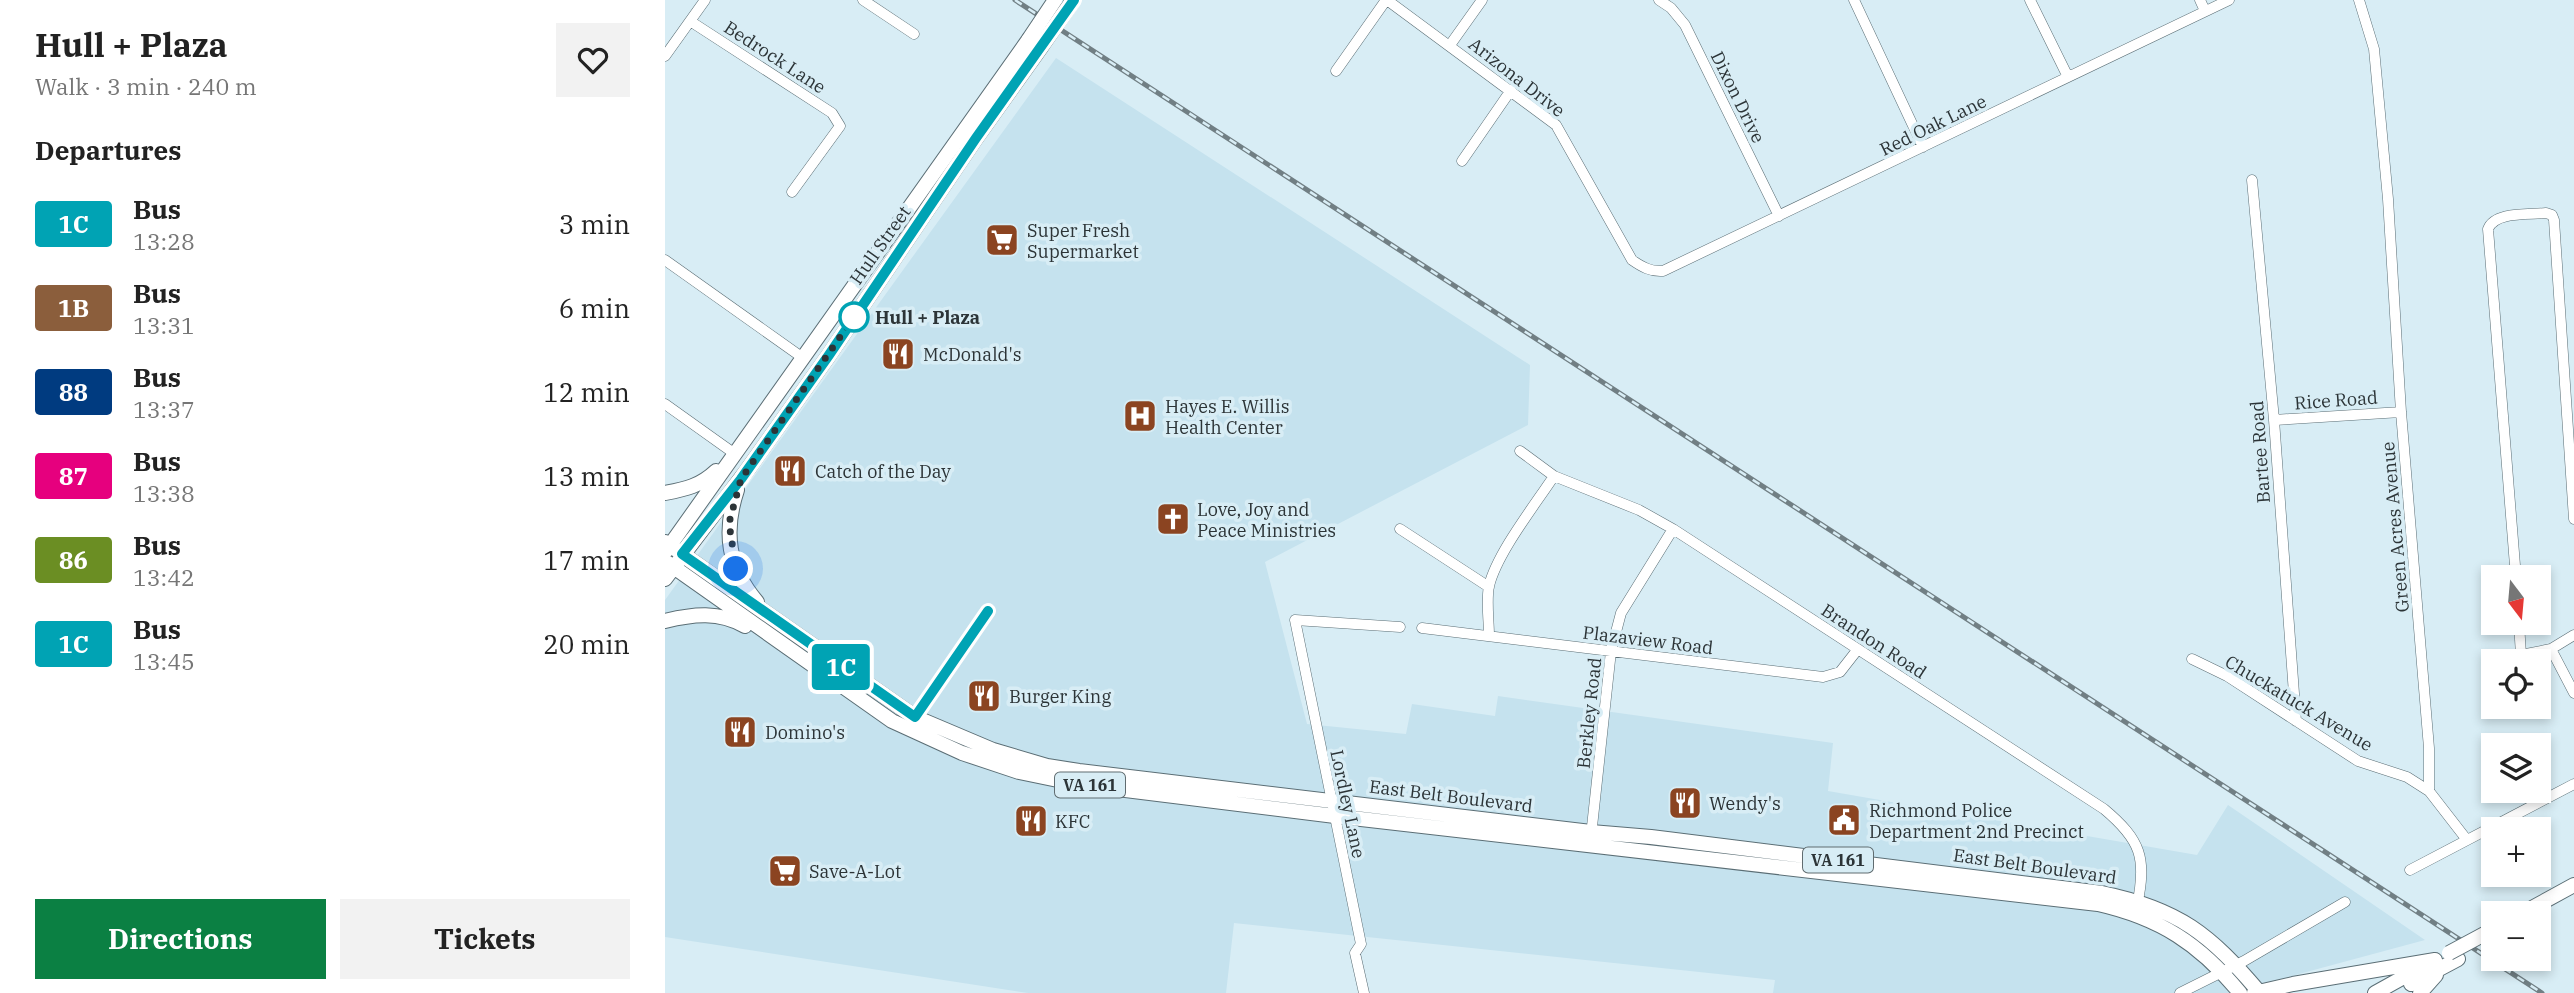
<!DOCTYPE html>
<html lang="en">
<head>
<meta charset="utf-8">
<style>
	body { margin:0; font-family:"IBM Plex Serif",serif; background:#f2f2f2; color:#222; height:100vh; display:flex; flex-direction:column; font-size:26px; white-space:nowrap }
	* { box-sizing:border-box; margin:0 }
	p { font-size:23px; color:#767676 }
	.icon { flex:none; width:38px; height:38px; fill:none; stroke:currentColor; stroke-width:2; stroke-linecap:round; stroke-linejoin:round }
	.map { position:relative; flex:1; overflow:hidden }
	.sheet { display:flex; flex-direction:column; background:#fff; width:665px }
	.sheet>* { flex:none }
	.badge { padding:0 14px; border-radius:5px; font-size:24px; line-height:46px }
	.needle { width:46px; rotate:164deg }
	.controls { position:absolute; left:1816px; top:565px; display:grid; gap:14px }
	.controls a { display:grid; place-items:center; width:70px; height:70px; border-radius:0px; background:#fff; box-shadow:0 4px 10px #0003; font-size:35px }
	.you { position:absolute; width:35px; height:35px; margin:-18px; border:5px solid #fff; border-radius:50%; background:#1a73e8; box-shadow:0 0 0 10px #1a73e833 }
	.map>.badge { position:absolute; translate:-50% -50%; box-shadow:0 0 0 4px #fff }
	h2 { padding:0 35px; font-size:26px; line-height:63px }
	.round { display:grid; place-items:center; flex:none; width:74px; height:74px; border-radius:0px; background:#f2f2f2 }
	.head { display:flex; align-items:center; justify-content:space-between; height:119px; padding:0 35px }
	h1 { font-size:33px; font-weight:700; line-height:52px }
	.cta { display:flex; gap:14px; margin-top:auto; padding:14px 35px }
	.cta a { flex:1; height:80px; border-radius:0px; background:#0b8043; color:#fff; font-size:28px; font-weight:700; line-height:80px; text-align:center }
	.cta a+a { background:#f2f2f2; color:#222 }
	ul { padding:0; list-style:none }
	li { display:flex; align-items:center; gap:21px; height:84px; padding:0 35px }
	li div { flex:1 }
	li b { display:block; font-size:26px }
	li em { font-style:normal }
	li .badge { min-width:77px; font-weight:700; text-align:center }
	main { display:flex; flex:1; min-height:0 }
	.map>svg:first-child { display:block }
	.built { fill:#c5e2ee }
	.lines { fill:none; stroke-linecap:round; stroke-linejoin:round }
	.street-casing { stroke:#5b6e75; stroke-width:11 }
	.primary-casing { stroke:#5b6e75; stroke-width:16 }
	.street { stroke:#fff; stroke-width:10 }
	.primary { stroke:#fff; stroke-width:14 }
	.rail-casing { stroke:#717f84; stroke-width:5 }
	.rail { stroke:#d8edf5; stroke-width:2.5; stroke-dasharray:8; stroke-linecap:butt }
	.primary-bridge-casing { stroke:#5b6e75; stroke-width:16; stroke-linecap:butt }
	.primary-bridge { stroke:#fff; stroke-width:14 }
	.line-casing { stroke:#fff; stroke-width:16 }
	.line { stroke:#00a3b4; stroke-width:10 }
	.walk { stroke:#2c3437; stroke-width:7; stroke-dasharray:0 12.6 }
	.stop-dot { fill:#fff; stroke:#00a3b4; stroke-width:3.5 }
	.labels { text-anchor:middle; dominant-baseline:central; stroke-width:7; stroke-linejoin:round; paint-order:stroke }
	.shield { fill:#d8edf5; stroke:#606c70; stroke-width:2 }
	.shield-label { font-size:16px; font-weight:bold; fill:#2c3437 }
	.street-label { font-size:18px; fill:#2c3437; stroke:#d8edf5 }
	.poi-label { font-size:18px; fill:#2c3437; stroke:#d8edf5; text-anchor:start }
	.stop-label { font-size:18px; font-weight:bold; fill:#2c3437; stroke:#d8edf5; text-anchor:start }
</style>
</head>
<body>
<main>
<section class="sheet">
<div class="head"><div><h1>Hull + Plaza</h1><p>Walk · 3 min · 240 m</p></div><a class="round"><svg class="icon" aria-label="heart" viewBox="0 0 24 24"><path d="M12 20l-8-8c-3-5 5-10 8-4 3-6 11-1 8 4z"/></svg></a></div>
<h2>Departures</h2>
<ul>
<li><span class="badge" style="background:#00a3b4;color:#fff">1C</span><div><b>Bus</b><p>13:28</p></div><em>3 min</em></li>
<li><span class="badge" style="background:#8b5e3c;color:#fff">1B</span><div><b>Bus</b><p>13:31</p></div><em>6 min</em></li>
<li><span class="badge" style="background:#003b80;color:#fff">88</span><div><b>Bus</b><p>13:37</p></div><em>12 min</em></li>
<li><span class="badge" style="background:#e6007e;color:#fff">87</span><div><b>Bus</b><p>13:38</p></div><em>13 min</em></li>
<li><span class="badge" style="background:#6b8e23;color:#fff">86</span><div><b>Bus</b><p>13:42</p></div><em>17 min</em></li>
<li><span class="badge" style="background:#00a3b4;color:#fff">1C</span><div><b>Bus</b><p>13:45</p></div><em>20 min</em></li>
</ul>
<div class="cta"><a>Directions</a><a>Tickets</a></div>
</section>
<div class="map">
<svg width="1909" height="993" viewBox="0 0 1909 993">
	<rect width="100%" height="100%" fill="#d8edf5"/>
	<path class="built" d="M391 58 865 365 863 425 600 562 642 724 741 734 747 704 830 716 833 696 1168 743 1163 791 1532 855 1563 805 1760 940 1604 982 1584 993H1108L1110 980 569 923 561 993H363L0 937V600Z"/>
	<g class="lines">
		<defs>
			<path id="street" d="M198 0 249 34
				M722 0 891 125 967 260C977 267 986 272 998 271L1564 0
				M994 0 1006 8 1020 25 1114 216
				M1189 0 1258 147
				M1365 0 1403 77
				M1535 0 1540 11
				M1694 0 1709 49 1723 199 1736 412 1764 748V791L1802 840
				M25 21 167 113 175 126 127 192
				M785 45 817 0
				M0 56 40 0
				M671 71 721 0
				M797 161 846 90
				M1587 180 1609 420 1631 721
				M0 260 138 358
				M0 404 70 454
				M1609 420 1736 412
				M855 451 889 476 974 510 1008 529 1439 809C1476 840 1482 858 1472 906
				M735 529 824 587
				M1851 578 1823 229C1830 211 1864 215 1881 213L1887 215 1889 220 1909 519
				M1854 623 1856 655 1886 649 1909 635
				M757 628 1158 677 1175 672 1193 649
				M824 636C824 620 821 601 824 586 832 553 870 505 889 476
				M1886 649 1909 693
				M1527 659 1562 676 1693 761 1742 777 1764 791
				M926 836 946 651 956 613 1008 529
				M1745 870 1909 784
				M699 993 690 953 696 944 630 620 735 627
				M1515 993 1579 961 1680 902"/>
			<path id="primary" d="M72 490C58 532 63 568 92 602
				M0 493C21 489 35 486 51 471
				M0 542 250 717 328 750 382 766 414 771 926 832 986 837 1437 893C1514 909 1545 934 1595 993
				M1 551 364 39
				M0 561 227 721 297 753 354 772 412 784 670 816 1433 904C1495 918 1535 944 1575 993
				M0 579 83 469 164 355 311 138 376 47
				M0 621C28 614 54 611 80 626
				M1856 914 1909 885
				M1746 984 1793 959
				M1589 993 1628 984 1770 960
				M1710 993 1755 968
				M1755 993 1771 975"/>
		</defs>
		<use href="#street" class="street-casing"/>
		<use href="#primary" class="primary-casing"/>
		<use href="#street" class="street"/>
		<use href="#primary" class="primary"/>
		<defs>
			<path id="rail" d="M350 0 1877 993"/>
		</defs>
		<use href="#rail" class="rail-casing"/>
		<use href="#rail" class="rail"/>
		<defs>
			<path id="primary-bridge" d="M364 39 390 0
				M376 47 407 2
				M1784 953 1825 931"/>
		</defs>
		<use href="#primary-bridge" class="primary-bridge-casing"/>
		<use href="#primary-bridge" class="primary-bridge"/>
	</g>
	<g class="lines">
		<defs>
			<path id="line" d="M323 611 250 717 17 554 76 479 164 355 311 138 409 0"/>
		</defs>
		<use href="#line" class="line-casing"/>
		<use href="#line" class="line"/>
		<path class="walk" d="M71 569 64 523 76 479 189 317"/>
	</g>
	<defs>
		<symbol id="supermarket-square" viewBox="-11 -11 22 22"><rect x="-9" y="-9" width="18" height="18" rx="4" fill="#8b4421" stroke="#d8edf5"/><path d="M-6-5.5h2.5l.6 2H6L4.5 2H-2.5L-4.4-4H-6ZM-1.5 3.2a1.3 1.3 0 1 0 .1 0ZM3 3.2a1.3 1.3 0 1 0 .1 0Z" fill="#fff"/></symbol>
		<symbol id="restaurant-square" viewBox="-11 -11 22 22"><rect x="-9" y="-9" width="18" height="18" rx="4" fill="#8b4421" stroke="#d8edf5"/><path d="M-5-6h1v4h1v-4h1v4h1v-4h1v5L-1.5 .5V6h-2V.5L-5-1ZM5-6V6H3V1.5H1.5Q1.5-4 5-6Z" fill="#fff"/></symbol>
		<symbol id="hospital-square" viewBox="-11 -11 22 22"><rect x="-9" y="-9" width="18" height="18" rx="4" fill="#8b4421" stroke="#d8edf5"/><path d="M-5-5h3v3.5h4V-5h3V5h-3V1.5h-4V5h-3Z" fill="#fff"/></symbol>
		<symbol id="church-square" viewBox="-11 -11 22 22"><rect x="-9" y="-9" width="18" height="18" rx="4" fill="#8b4421" stroke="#d8edf5"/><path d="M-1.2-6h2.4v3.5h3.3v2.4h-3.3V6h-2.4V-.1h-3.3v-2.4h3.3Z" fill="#fff"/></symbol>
		<symbol id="civic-square" viewBox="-11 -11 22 22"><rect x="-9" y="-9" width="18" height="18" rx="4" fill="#8b4421" stroke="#d8edf5"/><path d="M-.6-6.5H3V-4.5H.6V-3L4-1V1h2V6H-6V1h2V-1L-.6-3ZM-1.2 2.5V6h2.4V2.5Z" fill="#fff"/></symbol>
	</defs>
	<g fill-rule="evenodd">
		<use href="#supermarket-square" x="318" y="221" width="38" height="38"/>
		<use href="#restaurant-square" x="214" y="335" width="38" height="38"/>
		<use href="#hospital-square" x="456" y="397" width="38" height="38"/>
		<use href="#restaurant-square" x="106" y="452" width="38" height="38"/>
		<use href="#church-square" x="489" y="500" width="38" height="38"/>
		<use href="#restaurant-square" x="300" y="677" width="38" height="38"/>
		<use href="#restaurant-square" x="56" y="713" width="38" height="38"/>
		<use href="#restaurant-square" x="1001" y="784" width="38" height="38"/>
		<use href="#civic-square" x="1160" y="801" width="38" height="38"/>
		<use href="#restaurant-square" x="347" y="802" width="38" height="38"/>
		<use href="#supermarket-square" x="101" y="852" width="38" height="38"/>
	</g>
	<circle class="stop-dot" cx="189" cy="317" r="14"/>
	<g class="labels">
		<g class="shield">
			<rect x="390" y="772.5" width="70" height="25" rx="5"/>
			<rect x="1138" y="847.5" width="70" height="25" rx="5"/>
		</g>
		<g class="shield-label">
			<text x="425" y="785">VA 161</text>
			<text x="1173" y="860">VA 161</text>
		</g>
		<g class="street-label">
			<text transform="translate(110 57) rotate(33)">Bedrock Lane</text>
			<text transform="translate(852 77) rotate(38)">Arizona Drive</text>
			<text transform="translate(1073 97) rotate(64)">Dixon Drive</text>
			<text transform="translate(1268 125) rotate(-26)">Red Oak Lane</text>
			<text transform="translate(215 245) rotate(-55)">Hull Street</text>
			<text transform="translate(1671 400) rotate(-4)">Rice Road</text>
			<text transform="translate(1595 452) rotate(-94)">Bartee Road</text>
			<text transform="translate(1730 527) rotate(-95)">Green Acres Avenue</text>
			<text transform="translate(983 640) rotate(7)">Plazaview Road</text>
			<text transform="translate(1209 641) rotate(33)">Brandon Road</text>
			<text transform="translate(1634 703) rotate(31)">Chuckatuck Avenue</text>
			<text transform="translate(924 713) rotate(-84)">Berkley Road</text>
			<text transform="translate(786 796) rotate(7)">East Belt Boulevard</text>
			<text transform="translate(683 804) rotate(78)">Lordley Lane</text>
			<text transform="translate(1370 866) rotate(8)">East Belt Boulevard</text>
		</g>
		<g class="poi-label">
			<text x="362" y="230">Super Fresh<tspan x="362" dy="21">Supermarket</tspan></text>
			<text x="258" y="354">McDonald's</text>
			<text x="500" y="406">Hayes E. Willis<tspan x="500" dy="21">Health Center</tspan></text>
			<text x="150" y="471">Catch of the Day</text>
			<text x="532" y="509">Love, Joy and<tspan x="532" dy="21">Peace Ministries</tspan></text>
			<text x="344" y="696">Burger King</text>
			<text x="100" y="732">Domino's</text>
			<text x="1044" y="803">Wendy's</text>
			<text x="1204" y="810">Richmond Police<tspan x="1204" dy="21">Department 2nd Precinct</tspan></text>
			<text x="390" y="821">KFC</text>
			<text x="144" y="871">Save-A-Lot</text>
		</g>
		<g class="stop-label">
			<text x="210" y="317">Hull + Plaza</text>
		</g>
	</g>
</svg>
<div class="controls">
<a><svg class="needle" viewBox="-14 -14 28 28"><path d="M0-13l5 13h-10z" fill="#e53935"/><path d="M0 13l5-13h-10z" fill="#767676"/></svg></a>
<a><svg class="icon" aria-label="locate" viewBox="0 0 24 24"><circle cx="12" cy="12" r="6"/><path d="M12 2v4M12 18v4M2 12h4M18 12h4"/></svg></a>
<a><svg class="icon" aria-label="layers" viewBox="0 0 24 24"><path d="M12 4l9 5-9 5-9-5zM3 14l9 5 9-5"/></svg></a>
<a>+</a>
<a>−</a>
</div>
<div class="you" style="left:71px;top:569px"></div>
<b class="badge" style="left:176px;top:667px;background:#00a3b4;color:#fff">1C</b>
</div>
</main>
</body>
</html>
